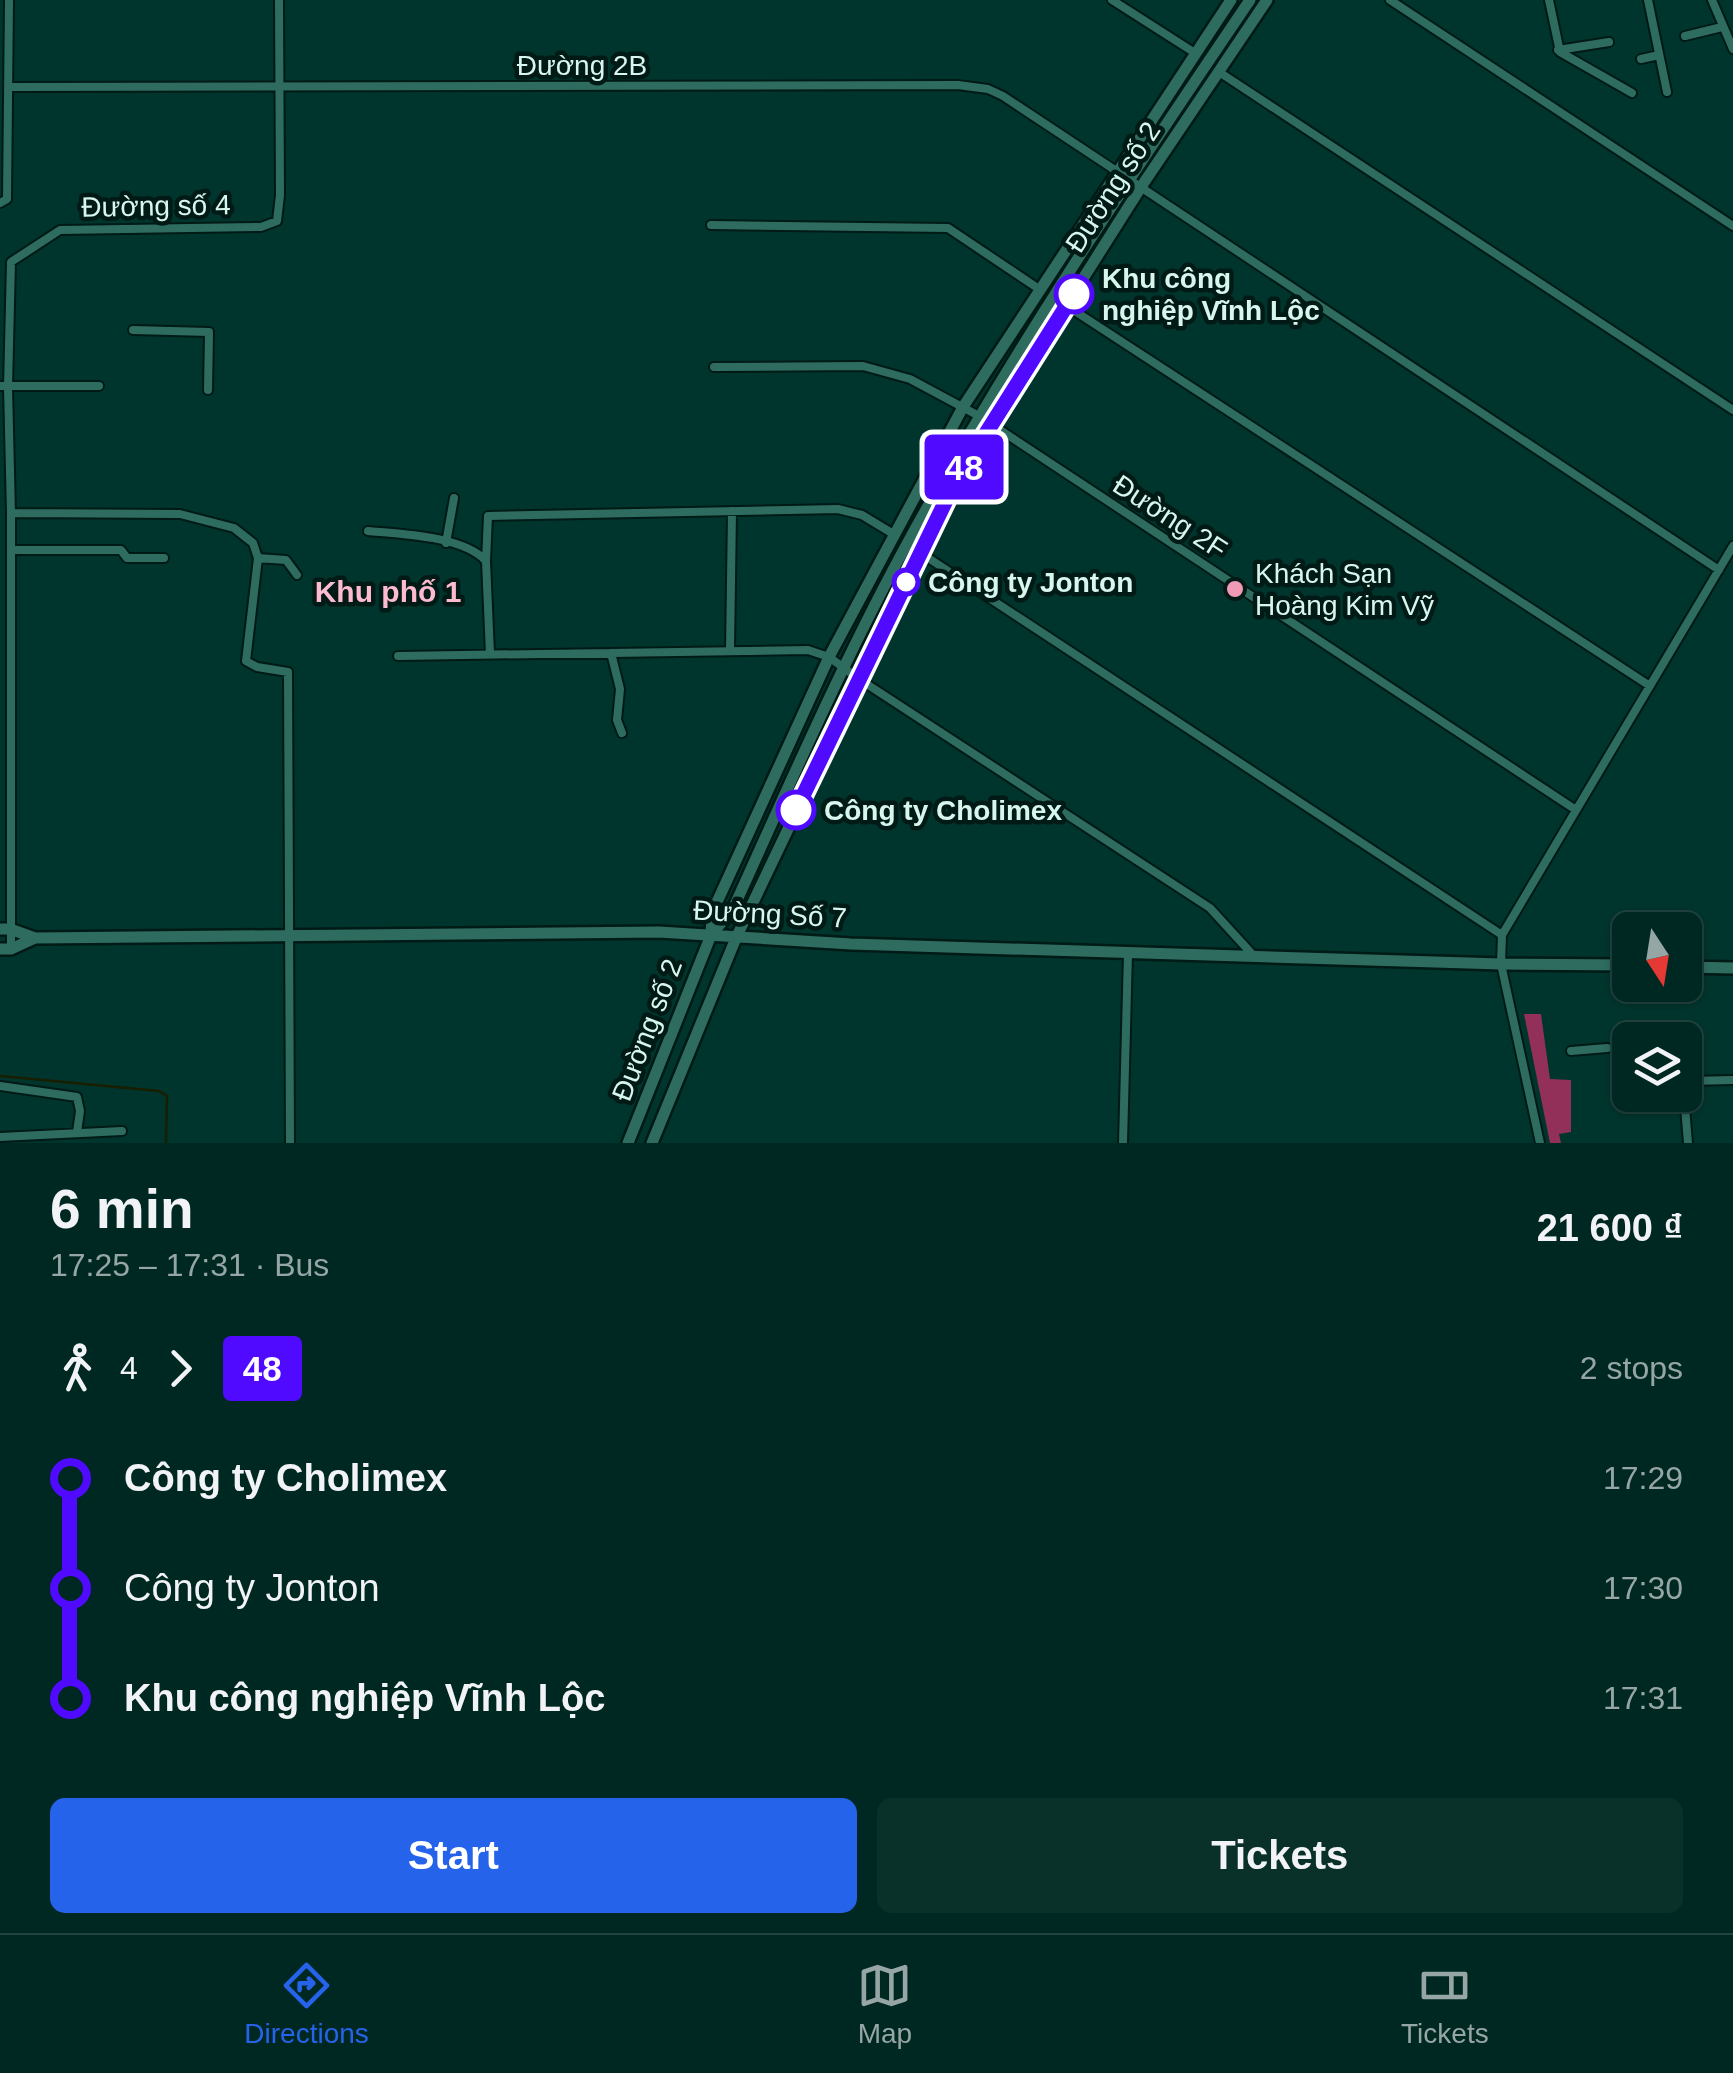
<!DOCTYPE html>
<html lang="en">
<head>
<meta charset="utf-8">
<style>
	body { margin:0; font-family:Arial,sans-serif; background:#0a302a; color:#f1f3f6; height:100vh; display:flex; flex-direction:column; font-size:38px; white-space:nowrap }
	* { box-sizing:border-box; margin:0 }
	p { font-size:32px; color:#95a6a5 }
	.icon { flex:none; width:55px; height:55px; fill:none; stroke:currentColor; stroke-width:2; stroke-linecap:round; stroke-linejoin:round }
	.map { position:relative; height:1143px; overflow:hidden }
	.sheet { display:flex; flex-direction:column; background:#002822; flex:1 }
	.sheet>* { flex:none }
	.badge { padding:0 20px; border-radius:8px; font-size:35px; line-height:65px }
	.needle { width:65px; rotate:168deg }
	.buttons { position:absolute; left:1612px; top:912px; display:grid; gap:20px }
	.buttons a { display:grid; place-items:center; width:90px; height:90px; border-radius:15px; background:#002822; box-shadow:0 2px 8px #0004,0 0 0 2px #224440; font-size:50px }
	.map>.badge { position:absolute; translate:-50% -50%; box-shadow:0 0 0 5px #fff }
	.legs { display:flex; align-items:center; gap:15px; height:110px; padding:0 50px; font-size:32px }
	.legs p { margin-inline-start:auto }
	.overview { display:flex; align-items:center; justify-content:space-between; height:170px; padding:0 50px }
	h1 { font-size:55px; font-weight:700; line-height:75px }
	.cta { display:flex; gap:20px; margin-top:auto; padding:20px 50px }
	.cta a { flex:1; height:115px; border-radius:15px; background:#2563eb; color:#fff; font-size:40px; font-weight:700; line-height:115px; text-align:center }
	.cta a+a { background:#0a302a; color:#f1f3f6 }
	ul { padding:0 50px; list-style:none }
	li { display:flex; align-items:center; gap:35px; height:110px; font-size:38px }
	li i { display:grid; place-items:center; width:15px; height:100%; margin:0 12px; background:currentColor }
	li i::after { content:''; width:25px; height:25px; margin:-12px; border:8px solid; border-radius:50%; background:#002822 }
	li p { margin-inline-start:auto }
	li:first-child i { background:linear-gradient(#0000 50%,currentColor 0) }
	li:last-child i { background:linear-gradient(currentColor 50%,#0000 0) }
	.dock { display:flex; justify-content:space-around; align-items:center; height:140px; border-top:2px solid #224440; background:#002822; font-size:28px; color:#95a6a5 }
	.dock a { display:grid; justify-items:center; gap:5px }
	.dock .current { color:#2563eb }
	.map>svg:first-child { display:block }
	.forest { fill:#933059 }
	.lines { fill:none; stroke-linecap:round; stroke-linejoin:round }
	.stream { stroke:#181e00; stroke-width:2.5 }
	.street-casing { stroke:#001a15; stroke-width:12 }
	.secondary-casing { stroke:#001a15; stroke-width:16 }
	.street { stroke:#2e6c60; stroke-width:8 }
	.secondary { stroke:#2e6c60; stroke-width:11 }
	.line-1-casing { stroke:#fff; stroke-width:22 }
	.line-1 { stroke:#4f0aff; stroke-width:15 }
	.stop-1-dot { fill:#fff; stroke:#4f0aff; stroke-width:5 }
	.poi-dot { fill:#f09ab6; stroke:#011a15; stroke-width:4 }
	.labels { text-anchor:middle; dominant-baseline:central; stroke-width:9; stroke-linejoin:round; paint-order:stroke }
	.street-label { font-size:28px; fill:#d7f6ee; stroke:#011a15 }
	.stop-label { font-size:28px; font-weight:bold; fill:#d7f6ee; stroke:#011a15; text-anchor:start }
	.poi-label { font-size:28px; fill:#d7f6ee; stroke:#011a15; text-anchor:start }
	.neighbourhood-label { font-size:30px; font-weight:bold; fill:#fdbbcf; stroke:#011a15 }
</style>
</head>
<body>
<div class="map">
<svg width="1733" height="1143" viewBox="0 0 1733 1143">
	<rect width="100%" height="100%" fill="#00352d"/>
	<path class="forest" d="M1524 1014H1541L1550 1079 1571 1080V1132L1559 1134 1561 1143H1550Z"/>
	<g class="lines">
		<path class="stream" d="M0 1076 159 1091 167 1096 166 1143"/>
		<defs>
			<path id="street" d="M1112 0 1195 53
				M1390 0 1733 226
				M1549 0 1560 52 1632 93
				M1648 0 1667 92
				M1712 0 1733 49
				M1685 36 1722 27
				M1558 50 1609 42
				M1641 59 1659 55
				M1219 72 1733 410
				M9 87 958 85 988 89 1003 96 1719 570
				M0 203 7 199 9 0
				M711 225 948 228 1039 289
				M1067 306 1650 686
				M133 330 209 332 208 390
				M714 367 863 366 910 379 979 416 1576 810
				M0 386H99
				M11 513 180 514 234 528 253 543 258 558 246 661 257 667 288 672 290 1143
				M368 531C401 534 463 536 486 561L490 654
				M446 543 454 498
				M907 544 1502 935
				M11 550H121L127 558H164
				M258 558 286 560 297 575
				M486 561 488 516 838 509 862 515 895 535
				M730 651 732 511
				M611 653 620 689 617 720 622 733
				M398 656 808 650 829 657 859 679 1210 908 1252 954
				M11 949V513L8 387 11 262 60 230 261 227 277 221 280 195 279 0
				M1571 1051 1607 1048
				M0 1086 77 1097 80 1111 77 1132
				M1685 1086 1688 1081 1733 1080
				M1684 1095 1688 1143
				M0 1137 122 1131
				M1123 1143 1128 953
				M1540 1143 1501 964 1502 935 1733 546"/>
			<path id="secondary" d="M0 929H10L35 938 659 932 851 944 1501 964 1630 965
				M711 935 733 909C787 790 840 668 902 553 1006 361 1128 180 1250 0
				M0 949H11L35 938
				M1685 967 1733 968
				M628 1143 711 935 712 913 829 657 963 407 1231 0
				M652 1143 736 938 953 484 1141 187 1267 0"/>
		</defs>
		<use href="#street" class="street-casing"/>
		<use href="#secondary" class="secondary-casing"/>
		<use href="#street" class="street"/>
		<use href="#secondary" class="secondary"/>
	</g>
	<g class="lines">
		<defs>
			<path id="line-1" d="M796 810 954 484 1074 294"/>
		</defs>
		<use href="#line-1" class="line-1-casing"/>
		<use href="#line-1" class="line-1"/>
	</g>
	<g class="stop-1-dot">
		<circle cx="1074" cy="294" r="18"/>
		<circle cx="906" cy="582" r="12"/>
		<circle cx="796" cy="810" r="18"/>
	</g>
	<circle class="poi-dot" cx="1235" cy="589" r="10"/>
	<g class="labels">
		<g class="street-label">
			<text x="582" y="65">Đường 2B</text>
			<text transform="translate(1113 187) rotate(-57)">Đường số 2</text>
			<text transform="translate(156 206) rotate(-1)">Đường số 4</text>
			<text transform="translate(1170 517) rotate(33)">Đường 2F</text>
			<text transform="translate(770 914) rotate(3)">Đường Số 7</text>
			<text transform="translate(647 1030) rotate(-69)">Đường số 2</text>
		</g>
		<g class="stop-label">
			<text x="1102" y="278">Khu công<tspan x="1102" dy="32">nghiệp Vĩnh Lộc</tspan></text>
			<text x="928" y="582">Công ty Jonton</text>
			<text x="824" y="810">Công ty Cholimex</text>
		</g>
		<g class="poi-label">
			<text x="1255" y="573">Khách Sạn<tspan x="1255" dy="32">Hoàng Kim Vỹ</tspan></text>
		</g>
		<g class="neighbourhood-label">
			<text x="388" y="591">Khu phố 1</text>
		</g>
	</g>
</svg>
<div class="buttons">
<a><svg class="needle" viewBox="-14 -14 28 28"><path d="M0-13l5 13h-10z" fill="#e53935"/><path d="M0 13l5-13h-10z" fill="#95a6a5"/></svg></a>
<a><svg class="icon" aria-label="layers" viewBox="0 0 24 24"><path d="M12 4l9 5-9 5-9-5zM3 14l9 5 9-5"/></svg></a>
</div>
<b class="badge" style="left:964px;top:467px;background:#4f0aff;color:#fff">48</b>
</div>
<section class="sheet">
<div class="overview"><div><h1>6 min</h1><p>17:25 – 17:31 · Bus</p></div><b>21 600 ₫</b></div>
<div class="legs"><svg class="icon" aria-label="walk" viewBox="0 0 24 24"><circle cx="13" cy="4" r="2"/><path d="M13 8l-2 6 4 7M11 14l-3 7M7 12l3-4h3l4 4"/></svg>4<svg class="icon" aria-label="forward" viewBox="0 0 24 24"><path d="M9 5l7 7-7 7"/></svg><b class="badge" style="background:#4f0aff;color:#fff">48</b><p>2 stops</p></div>
<ul>
<li><i style="color:#4f0aff"></i><b>Công ty Cholimex</b><p>17:29</p></li>
<li><i style="color:#4f0aff"></i><span>Công ty Jonton</span><p>17:30</p></li>
<li><i style="color:#4f0aff"></i><b>Khu công nghiệp Vĩnh Lộc</b><p>17:31</p></li>
</ul>
<div class="cta"><a>Start</a><a>Tickets</a></div>
</section>
<nav class="dock">
<a class="current"><svg class="icon" aria-label="directions" viewBox="0 0 24 24"><path d="M12 3l9 9-9 9-9-9zM9 14v-3h6M13 9l2 2-2 2"/></svg>Directions</a>
<a><svg class="icon" aria-label="map" viewBox="0 0 24 24"><path d="M3 6l6-2 6 2 6-2v14l-6 2-6-2-6 2zM9 4v14M15 6v14"/></svg>Map</a>
<a><svg class="icon" aria-label="tickets" viewBox="0 0 24 24"><path d="M3 7h18v10H3zM15 7v10"/></svg>Tickets</a>
</nav>
</body>
</html>
